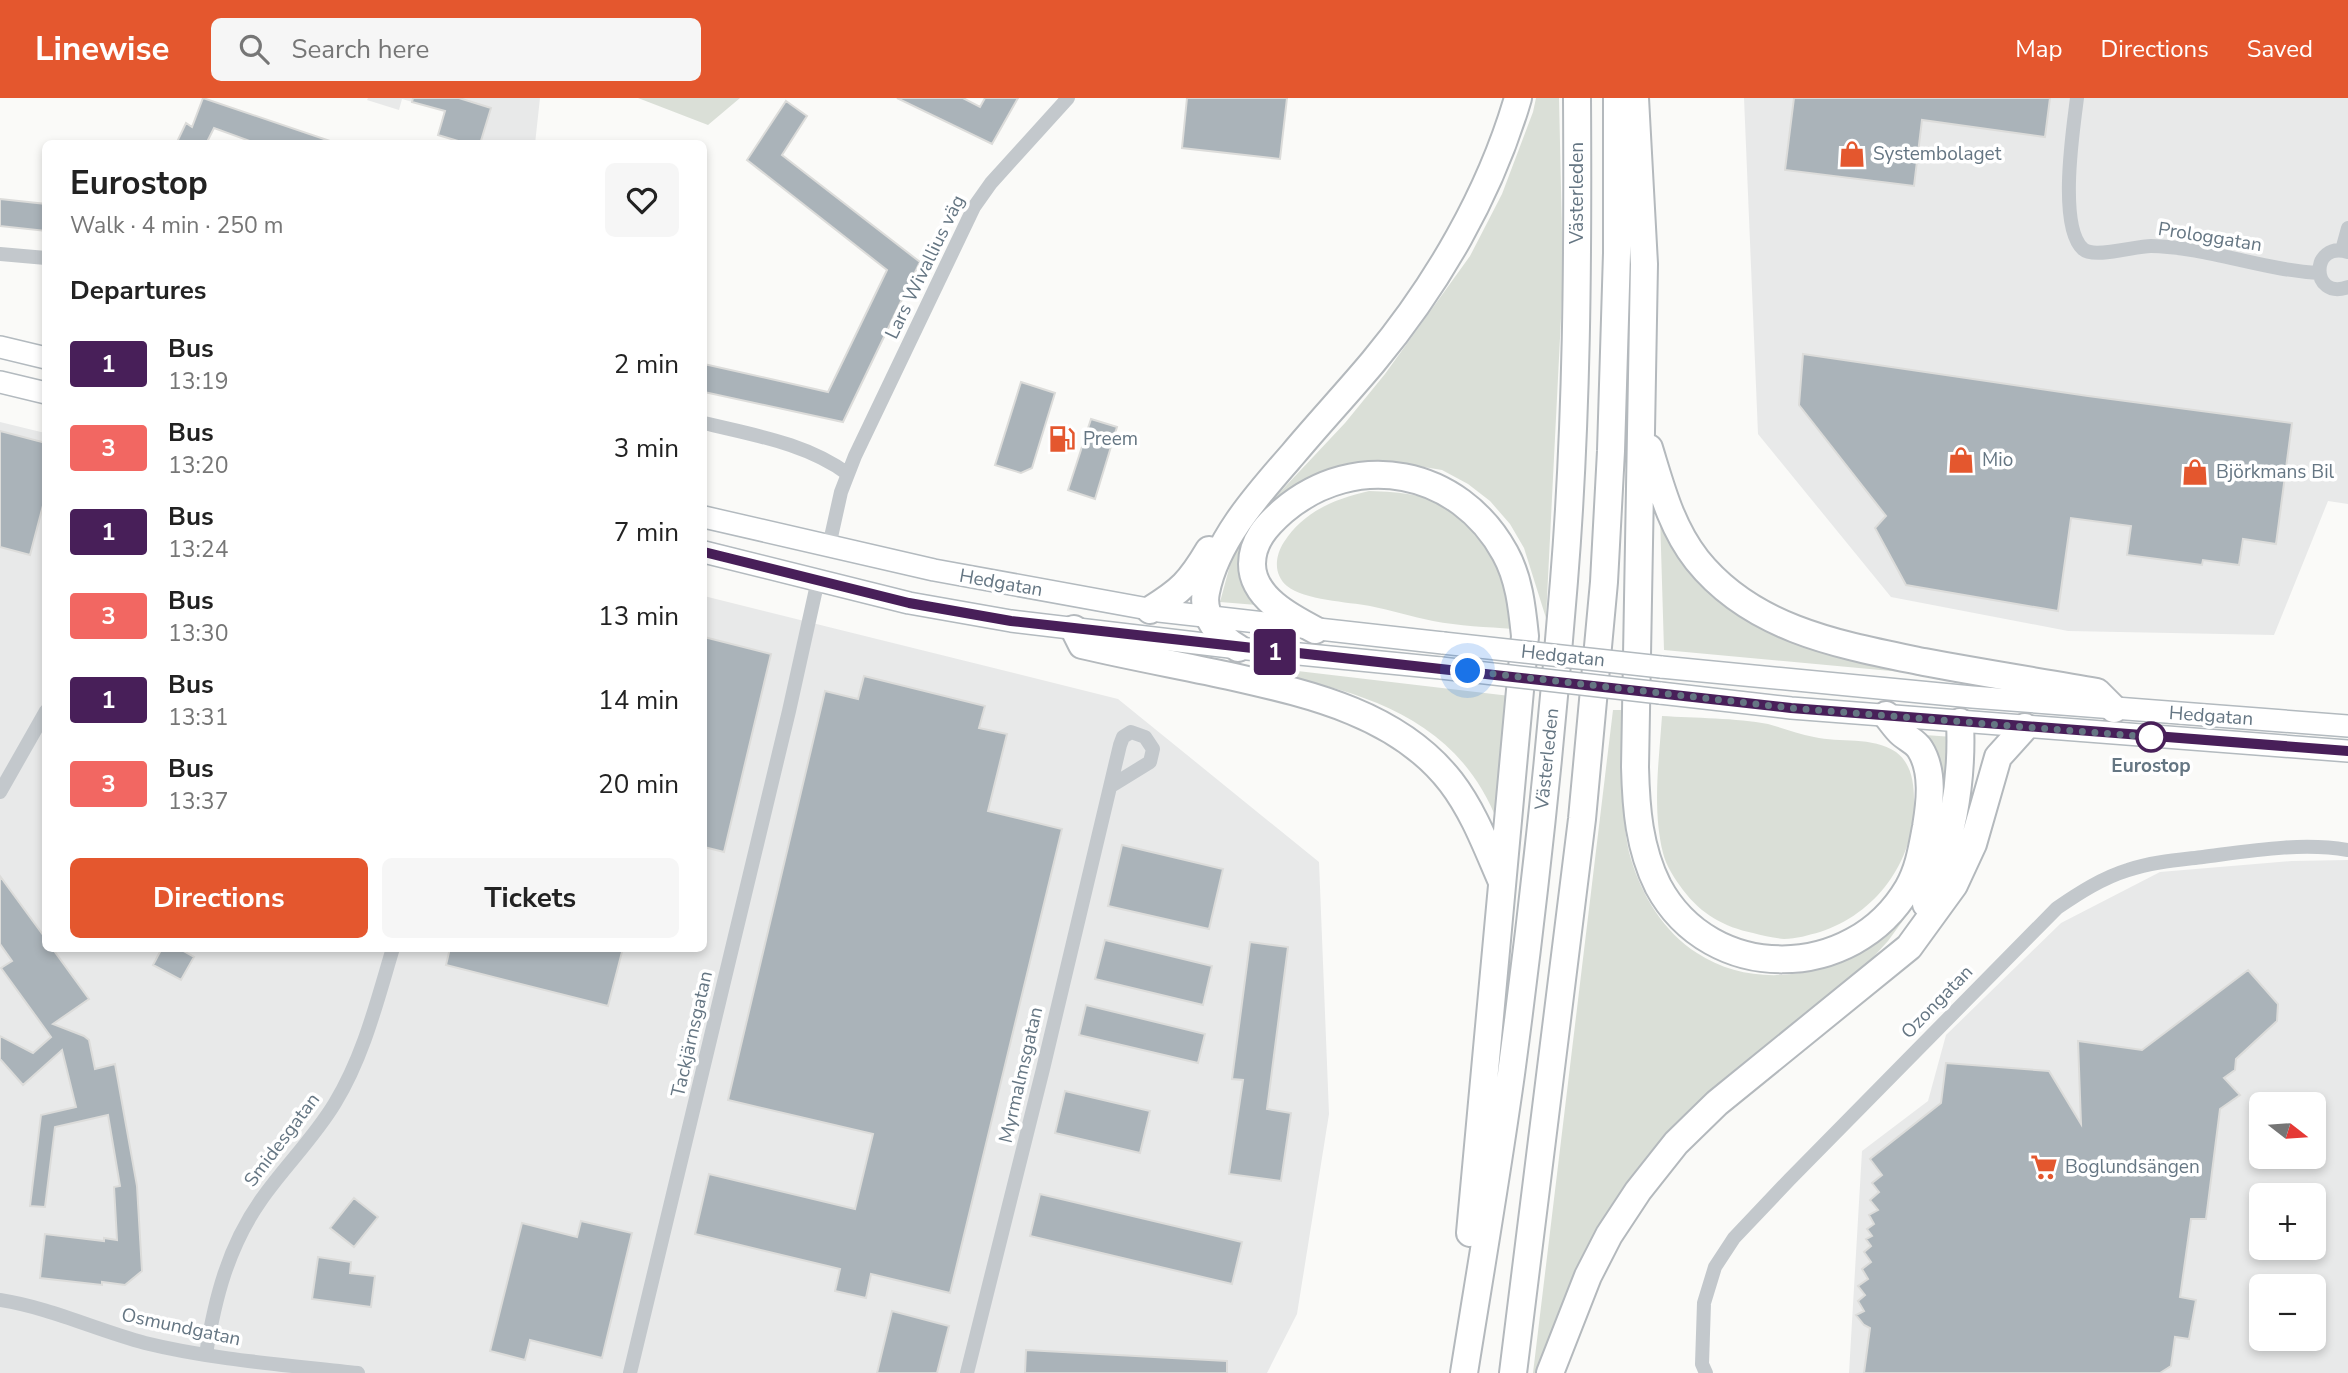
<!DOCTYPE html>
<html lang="en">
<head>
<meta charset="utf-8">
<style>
	body { margin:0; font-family:"Nunito Sans",sans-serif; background:#f6f6f6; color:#222; height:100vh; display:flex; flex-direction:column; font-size:26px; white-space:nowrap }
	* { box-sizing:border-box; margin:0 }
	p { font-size:23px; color:#767676 }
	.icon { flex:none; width:38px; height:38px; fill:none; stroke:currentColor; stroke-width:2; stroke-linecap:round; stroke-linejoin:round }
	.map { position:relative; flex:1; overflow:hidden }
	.drawer { position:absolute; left:42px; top:42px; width:665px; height:812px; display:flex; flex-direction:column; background:#fff; border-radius:10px; box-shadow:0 4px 10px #0003 }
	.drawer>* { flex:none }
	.badge { padding:0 14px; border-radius:5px; font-size:24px; line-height:46px }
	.needle { width:46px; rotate:107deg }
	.controls { position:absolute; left:2249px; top:994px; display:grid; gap:14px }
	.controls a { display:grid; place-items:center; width:77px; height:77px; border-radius:10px; background:#fff; box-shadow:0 4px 10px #0003; font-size:35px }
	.you { position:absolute; width:35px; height:35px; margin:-18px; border:5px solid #fff; border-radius:50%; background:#1a73e8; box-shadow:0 0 0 10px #1a73e833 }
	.map>.badge { position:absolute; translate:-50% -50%; box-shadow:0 0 0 4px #fff }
	h2 { padding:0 28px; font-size:26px; line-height:63px }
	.round { display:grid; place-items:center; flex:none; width:74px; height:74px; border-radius:10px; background:#f6f6f6 }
	.summary { display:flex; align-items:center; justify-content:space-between; height:119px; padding:0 28px }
	h1 { font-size:33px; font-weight:700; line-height:52px }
	.primary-button { display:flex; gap:14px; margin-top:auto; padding:14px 28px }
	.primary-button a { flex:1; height:80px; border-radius:10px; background:#e4572e; color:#fff; font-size:28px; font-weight:700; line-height:80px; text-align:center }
	.primary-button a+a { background:#f6f6f6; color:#222 }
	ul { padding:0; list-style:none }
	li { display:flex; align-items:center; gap:21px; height:84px; padding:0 28px }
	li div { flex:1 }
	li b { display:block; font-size:26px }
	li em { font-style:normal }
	li .badge { min-width:77px; font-weight:700; text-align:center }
	header { display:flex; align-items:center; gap:42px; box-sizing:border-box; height:98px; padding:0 35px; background:#e4572e; color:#fff }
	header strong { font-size:33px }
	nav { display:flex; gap:38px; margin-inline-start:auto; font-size:24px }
	.search { width:490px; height:63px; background:#f6f6f6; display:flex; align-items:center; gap:18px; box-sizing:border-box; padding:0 24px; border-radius:10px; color:#767676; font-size:26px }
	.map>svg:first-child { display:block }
	.built { fill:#e8e9e9; fill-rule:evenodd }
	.green { fill:#dadfd7 }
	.building { fill:#aab3b9; stroke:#dcdcda; stroke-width:2 }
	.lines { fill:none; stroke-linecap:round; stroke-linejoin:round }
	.secondary-casing { stroke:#b3babf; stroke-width:24 }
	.highway-casing { stroke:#b4b9bd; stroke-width:30 }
	.street { stroke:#c3c8cc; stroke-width:14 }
	.secondary { stroke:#fff; stroke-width:21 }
	.highway { stroke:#fff; stroke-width:26 }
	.secondary-bridge-casing { stroke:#b3babf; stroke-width:24; stroke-linecap:butt }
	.secondary-bridge { stroke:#fff; stroke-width:21 }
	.line-casing { stroke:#fff; stroke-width:16 }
	.line { stroke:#481f59; stroke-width:10 }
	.walk { stroke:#657683; stroke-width:7; stroke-dasharray:0 12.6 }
	.stop-dot { fill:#fff; stroke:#481f59; stroke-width:3.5 }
	.labels { text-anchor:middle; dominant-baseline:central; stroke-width:7; stroke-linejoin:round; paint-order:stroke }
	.poi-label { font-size:19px; fill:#657683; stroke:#fff; text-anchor:start }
	.street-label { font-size:19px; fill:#657683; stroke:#fff }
	.stop-label { font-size:19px; font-weight:bold; fill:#657683; stroke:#fff }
</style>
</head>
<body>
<header>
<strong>Linewise</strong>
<div class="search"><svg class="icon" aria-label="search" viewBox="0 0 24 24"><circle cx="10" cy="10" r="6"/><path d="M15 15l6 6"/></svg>Search here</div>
<nav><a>Map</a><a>Directions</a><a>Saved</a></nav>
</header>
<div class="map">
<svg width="2348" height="1275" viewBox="0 0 2348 1275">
	<rect width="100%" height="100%" fill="#fafaf8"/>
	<path class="built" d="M368 0H540L535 46 468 45 438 37 444 13 402 1 399 12 367 2Z
		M1744 0H2348V406L2328 403 2274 537 2068 533 1891 499 1758 336Z
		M0 324 45 335 46 850H704V498L1118 601 1319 764 1329 1016 1297 1216 1267 1275H0Z
		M2348 762V1275H1849L1862 1053 1928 1003 1946 937 2061 825 2160 774 2292 763ZM2261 1006H2314V1059H2261ZM2261 1097H2314V1150H2261ZM2261 1188H2314V1241H2261Z"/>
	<path class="green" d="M638 0H740L708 27Z
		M1536 0H1559L1563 180 1546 520 1524 450 1510 426 1490 403 1468 386 1442 372 1399 365 1352 366 1300 386 1271 409 1257 507 1220 504 1233 456 1264 411 1345 325 1385 276 1470 158 1502 96 1533 14Z
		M1369 393C1423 394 1460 403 1489 453 1493 461 1500 469 1503 477 1508 494 1510 514 1513 531 1487 529 1459 528 1433 523 1412 519 1391 512 1370 508 1348 504 1304 502 1287 488 1273 476 1275 458 1284 444 1304 413 1335 401 1369 393Z
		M1660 417 1714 491 1988 582 1664 552Z
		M1204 562 1510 598 1498 725C1450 598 1320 586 1204 562Z
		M1613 612H1629C1626 657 1618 718 1631 761 1642 798 1664 834 1697 855 1748 889 1820 882 1867 847L1943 692 1939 668 1925 637 1953 639 1954 667 1923 795 1888 843 1858 876 1689 1020 1541 1275H1533Z
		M1662 618C1694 620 1737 620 1768 626 1783 630 1798 636 1814 639 1840 645 1872 638 1896 654 1911 665 1914 684 1914 702 1916 761 1877 816 1820 834 1809 837 1796 841 1784 841 1774 840 1763 838 1753 835 1724 829 1701 816 1683 792 1675 781 1666 768 1663 755 1652 710 1659 663 1662 618Z"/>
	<path class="building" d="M203 0 330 43V46H258L214 30 206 46H176L186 25 192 29Z
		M413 0H459L491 10 480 46H468L438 37 445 13 412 4Z
		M897 0H963L980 9 985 0H1018L992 46Z
		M1187 0H1287L1280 61 1182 50Z
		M1794 0H2050L2045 39 1922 22 1914 88 1785 72Z
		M786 3 807 18 782 57 920 164 843 324 704 294V266L828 294 887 172 747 62Z
		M0 101 46 106V133L0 128Z
		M1803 256 2088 298 2292 325 2276 446 2243 441 2239 467 2203 462 2202 467 2127 457 2131 428 2071 420 2058 513 1906 487 1875 430 1886 418 1799 307Z
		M1021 284 1055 295 1032 370 1021 375 995 367Z
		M1091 321 1117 329 1095 401 1068 392Z
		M0 333 46 345V396L30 457 0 449Z
		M704 539 771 556 724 754 704 749Z
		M864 578 985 608 979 630 1007 636 988 713 1062 731 950 1195 871 1176 866 1200 835 1193 840 1171 695 1136 709 1076 855 1111 873 1036 728 1002 825 593 858 601Z
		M1122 747 1223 771 1209 831 1108 808Z
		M0 778 46 841V850H52L89 901 53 926 84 938 89 942 95 971 115 966 137 1088 142 1173 125 1187 102 1184V1187L40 1180 45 1136 104 1143V1140L117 1142 114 1089 120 1088 108 1017 55 1029 45 1109 30 1108 41 1017 76 1009 62 952 23 987 0 961V938L33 955 51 939 1 870 12 863 0 846Z
		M1105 842 1212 868 1203 907 1095 881Z
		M1250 844 1288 849 1267 1011 1291 1015 1281 1083 1229 1076 1243 982 1232 981Z
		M162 850H178L194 859 181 882 153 867Z
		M450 850H623L608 908 446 867Z
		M2248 872 2278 906 2277 923 2236 961 2235 972 2224 980 2240 997 2220 1011 2206 1121H2191L2180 1199 2196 1202 2189 1241 2175 1239 2171 1268 2160 1275H1864L1870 1230 1864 1227 1856 1217 1864 1213 1858 1203 1865 1197 1858 1188 1868 1181 1862 1171 1871 1164 1864 1154 1871 1148 1866 1141 1872 1138 1867 1131 1874 1126 1869 1117 1878 1112 1870 1102 1879 1094 1872 1085 1882 1077 1870 1061 1941 1005 1946 965 2049 973 2081 1026 2078 943 2142 952Z
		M1086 907 1205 936 1198 965 1079 937Z
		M1065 993 1150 1013 1140 1055 1055 1035Z
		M1040 1096 1242 1144 1232 1186 1030 1138Z
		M354 1100 378 1119 354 1149 330 1130Z
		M581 1123 632 1135 602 1260 530 1242 525 1262 490 1253 522 1125 577 1139Z
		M318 1159 351 1164 350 1175 375 1178 371 1209 312 1201Z
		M892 1213 949 1228 937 1275H877Z
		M1026 1252 1227 1263V1275H1025Z"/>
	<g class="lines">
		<defs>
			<path id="secondary" d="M0 249 46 260
				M0 284 46 295
				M704 419 934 472 1159 513 1443 545
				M704 454 909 505 1011 523 1238 550 1441 570
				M1661 569 1972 599 2348 628
				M1660 595 1791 610 2348 653"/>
			<path id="highway" d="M1635 0 1644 166 1635 669C1636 710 1639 750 1658 788 1711 887 1853 884 1908 790 1919 771 1922 750 1926 729 1930 705 1934 673 1920 651 1916 644 1906 640 1900 634 1895 629 1891 623 1886 617
				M1649 350C1661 389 1671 429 1697 462 1753 532 1841 547 1924 564 1982 575 2040 584 2097 594L2114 611
				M1150 512C1181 493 1190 484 1209 452
				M1074 531 1082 547C1133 559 1184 568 1234 579 1313 597 1399 617 1451 684 1474 714 1487 750 1502 784
				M1315 532C1290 519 1252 499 1252 466 1252 443 1267 427 1283 413 1356 351 1459 371 1505 455 1519 480 1522 509 1525 538L1470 1135
				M1238 550C1219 539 1201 517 1206 494 1216 442 1259 395 1293 356 1319 325 1347 295 1373 264 1437 187 1490 96 1518 0
				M1926 806C1951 750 1963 685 1960 624
				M1464 1275C1480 1175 1497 1076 1511 976 1533 812 1551 647 1564 483 1577 322 1578 161 1577 0
				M1513 1275 1582 721 1604 484 1611 353 1617 155V0
				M1550 1275 1588 1178 1609 1137 1638 1093 1676 1045 1717 1005 1909 849 1954 787 1973 746 1998 659 2025 629"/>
		</defs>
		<use href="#secondary" class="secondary-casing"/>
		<use href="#highway" class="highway-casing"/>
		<path class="street" d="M2077 0C2073 32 2058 128 2083 151 2094 161 2135 148 2151 148 2208 149 2262 172 2319 175
			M2342 152 2348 130
			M2348 154C2310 142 2310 203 2348 189
			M0 156 46 160
			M704 325C753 337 806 345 848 376
			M829 448 841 394 855 358 974 109 991 85 1068 0
			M0 694 46 613
			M0 1202C51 1210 96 1232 145 1245 214 1262 288 1267 358 1275
			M206 1256C215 1200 228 1149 261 1102 284 1069 314 1040 335 1005 364 957 377 903 393 850
			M630 1275 789 613 818 482
			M967 1275 1043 971 1120 647 1123 639 1131 634 1145 639 1153 651 1150 664 1111 688
			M1706 1275 1702 1266 1704 1205 1715 1169 1734 1140 1790 1081 2057 810C2079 795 2102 780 2128 772 2152 764 2178 762 2203 759 2249 753 2301 744 2348 752"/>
		<use href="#secondary" class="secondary"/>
		<use href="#highway" class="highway"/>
		<defs>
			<path id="secondary-bridge" d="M1443 545 1661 569
				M1441 570 1660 595"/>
		</defs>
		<use href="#secondary-bridge" class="secondary-bridge-casing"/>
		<use href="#secondary-bridge" class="secondary-bridge"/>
	</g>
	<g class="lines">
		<defs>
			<path id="line" d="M704 454 909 505 1011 523 1791 610 2348 653"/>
		</defs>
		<use href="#line" class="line-casing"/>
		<use href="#line" class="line"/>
		<path class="walk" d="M1468 573 1791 610 2151 639"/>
	</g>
	<defs>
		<symbol id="shop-bare" viewBox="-9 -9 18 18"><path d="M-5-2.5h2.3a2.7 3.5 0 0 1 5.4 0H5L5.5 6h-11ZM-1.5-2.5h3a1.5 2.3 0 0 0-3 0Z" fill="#e4572e" stroke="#fff" stroke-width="2.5" paint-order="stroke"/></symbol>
		<symbol id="fuel-bare" viewBox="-9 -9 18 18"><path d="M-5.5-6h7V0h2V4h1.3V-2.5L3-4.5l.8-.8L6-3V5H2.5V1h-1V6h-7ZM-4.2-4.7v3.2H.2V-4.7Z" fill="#e4572e" stroke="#fff" stroke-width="2.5" paint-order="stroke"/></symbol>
		<symbol id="supermarket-bare" viewBox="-9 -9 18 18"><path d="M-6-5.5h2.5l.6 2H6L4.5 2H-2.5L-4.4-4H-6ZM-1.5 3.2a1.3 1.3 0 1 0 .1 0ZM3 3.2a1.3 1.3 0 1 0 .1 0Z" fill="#e4572e" stroke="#fff" stroke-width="2.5" paint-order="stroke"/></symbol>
	</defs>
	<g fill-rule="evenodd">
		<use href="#shop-bare" x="1833" y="37" width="38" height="38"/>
		<use href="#fuel-bare" x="1043" y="322" width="38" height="38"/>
		<use href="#shop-bare" x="1942" y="343" width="38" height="38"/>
		<use href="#shop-bare" x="2176" y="355" width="38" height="38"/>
		<use href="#supermarket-bare" x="2025" y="1050" width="38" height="38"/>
	</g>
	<circle class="stop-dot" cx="2151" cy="639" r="14"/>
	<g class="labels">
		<g class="poi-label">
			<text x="1873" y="56">Systembolaget</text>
			<text x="1083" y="341">Preem</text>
			<text x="1982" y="362">Mio</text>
			<text x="2216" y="374">Björkmans Bil</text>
			<text x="2065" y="1069">Boglundsängen</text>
		</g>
		<g class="street-label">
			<text transform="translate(1577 95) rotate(-90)">Västerleden</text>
			<text transform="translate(2210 139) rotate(9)">Prologgatan</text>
			<text transform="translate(925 169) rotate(-64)">Lars Wivallius väg</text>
			<text transform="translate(1001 485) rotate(10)">Hedgatan</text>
			<text transform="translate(1563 558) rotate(6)">Hedgatan</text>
			<text transform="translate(2211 618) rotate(4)">Hedgatan</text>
			<text transform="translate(1547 661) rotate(-84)">Västerleden</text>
			<text transform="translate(1937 904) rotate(-46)">Ozongatan</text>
			<text transform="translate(692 936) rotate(-77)">Tackjärnsgatan</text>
			<text transform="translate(1021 977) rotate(-77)">Myrmalmsgatan</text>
			<text transform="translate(282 1042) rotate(-53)">Smidesgatan</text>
			<text transform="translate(181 1229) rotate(12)">Osmundgatan</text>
		</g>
		<g class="stop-label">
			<text x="2151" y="668">Eurostop</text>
		</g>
	</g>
</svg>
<div class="controls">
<a><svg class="needle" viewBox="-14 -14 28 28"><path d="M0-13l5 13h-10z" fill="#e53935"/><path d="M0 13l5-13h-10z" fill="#767676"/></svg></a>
<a>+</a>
<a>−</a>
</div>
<div class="you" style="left:1468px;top:573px"></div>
<b class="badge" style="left:1275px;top:554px;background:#481f59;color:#fff">1</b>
<section class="drawer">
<div class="summary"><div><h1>Eurostop</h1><p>Walk · 4 min · 250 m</p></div><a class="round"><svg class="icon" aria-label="heart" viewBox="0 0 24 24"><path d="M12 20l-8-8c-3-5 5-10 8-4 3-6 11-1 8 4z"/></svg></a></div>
<h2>Departures</h2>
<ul>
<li><span class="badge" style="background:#481f59;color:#fff">1</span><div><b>Bus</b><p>13:19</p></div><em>2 min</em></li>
<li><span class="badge" style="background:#f26762;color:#fff">3</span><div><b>Bus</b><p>13:20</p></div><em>3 min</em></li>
<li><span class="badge" style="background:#481f59;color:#fff">1</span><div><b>Bus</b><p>13:24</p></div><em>7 min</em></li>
<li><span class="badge" style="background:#f26762;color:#fff">3</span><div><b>Bus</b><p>13:30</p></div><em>13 min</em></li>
<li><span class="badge" style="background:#481f59;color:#fff">1</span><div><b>Bus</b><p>13:31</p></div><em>14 min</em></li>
<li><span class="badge" style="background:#f26762;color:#fff">3</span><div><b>Bus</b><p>13:37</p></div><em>20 min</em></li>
</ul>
<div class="primary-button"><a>Directions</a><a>Tickets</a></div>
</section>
</div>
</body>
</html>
